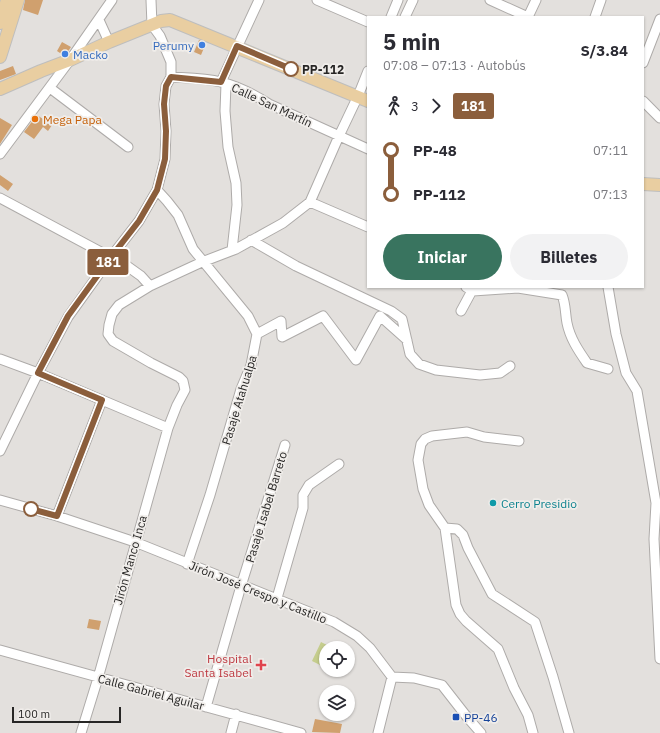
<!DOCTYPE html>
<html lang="es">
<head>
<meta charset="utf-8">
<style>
	body { margin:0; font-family:"IBM Plex Sans",sans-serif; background:#f2f2f3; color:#2b2b33; height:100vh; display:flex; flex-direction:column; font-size:15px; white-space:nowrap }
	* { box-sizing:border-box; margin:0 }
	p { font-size:13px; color:#7c7c81 }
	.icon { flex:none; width:22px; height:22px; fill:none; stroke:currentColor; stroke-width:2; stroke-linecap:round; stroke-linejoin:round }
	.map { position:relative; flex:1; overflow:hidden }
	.panel { position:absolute; left:367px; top:16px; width:277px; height:272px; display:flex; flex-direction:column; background:#fff; border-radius:0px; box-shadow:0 1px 3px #0004 }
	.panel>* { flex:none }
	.badge { padding:0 8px; border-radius:3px; font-size:14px; line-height:26px }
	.tools { position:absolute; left:319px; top:641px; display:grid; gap:8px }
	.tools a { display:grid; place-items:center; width:36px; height:36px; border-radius:50%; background:#fff; box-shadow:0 1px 3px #0004; font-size:20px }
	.scale { position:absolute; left:12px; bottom:10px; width:109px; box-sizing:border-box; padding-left:4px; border:2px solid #272625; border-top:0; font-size:11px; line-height:14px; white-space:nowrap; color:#272625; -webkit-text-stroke:3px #f0edea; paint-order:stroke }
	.map>.badge { position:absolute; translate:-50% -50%; box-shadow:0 0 0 2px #fff }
	.legs { display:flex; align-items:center; gap:6px; height:44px; padding:0 16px; font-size:13px }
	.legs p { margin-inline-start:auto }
	.headline { display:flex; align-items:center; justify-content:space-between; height:68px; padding:0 16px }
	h1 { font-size:22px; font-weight:800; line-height:30px }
	.action { display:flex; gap:8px; margin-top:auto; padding:8px 16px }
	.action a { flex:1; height:46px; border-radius:24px; background:#39745f; color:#fff; font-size:16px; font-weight:800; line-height:46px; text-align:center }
	.action a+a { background:#f2f2f3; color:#2b2b33 }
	ul { padding:0 16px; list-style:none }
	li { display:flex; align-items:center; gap:14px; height:44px; font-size:15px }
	li i { display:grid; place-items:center; width:6px; height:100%; margin:0 5px; background:currentColor }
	li i::after { content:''; width:10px; height:10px; margin:-5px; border:3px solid; border-radius:50%; background:#fff }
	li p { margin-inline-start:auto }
	li:first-child i { background:linear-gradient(#0000 50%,currentColor 0) }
	li:last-child i { background:linear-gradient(currentColor 50%,#0000 0) }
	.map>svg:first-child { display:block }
	.green { fill:#c5cd8d }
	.building { fill:#d0a06e }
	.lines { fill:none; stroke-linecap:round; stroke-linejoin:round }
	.minor-casing { stroke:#aeaba9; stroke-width:11 }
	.major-casing { stroke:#bebebe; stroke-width:14 }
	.minor { stroke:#fff; stroke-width:9 }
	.major { stroke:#e9cea1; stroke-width:12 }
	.line-1-casing { stroke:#fff; stroke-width:9 }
	.line-1 { stroke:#8b5e3c; stroke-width:6 }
	.shop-dot { fill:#3f7fe0; stroke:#f0edea; stroke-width:1.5 }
	.stop-1-dot { fill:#fff; stroke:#8b5e3c; stroke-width:2 }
	.food-dot { fill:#e8710a; stroke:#f0edea; stroke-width:1.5 }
	.culture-dot { fill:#0f9aa8; stroke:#f0edea; stroke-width:1.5 }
	.health-dot { fill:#e0444e; stroke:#f0edea; stroke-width:1.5 }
	.transit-dot { fill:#1a4fb4; stroke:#f0edea; stroke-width:1.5 }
	.labels { text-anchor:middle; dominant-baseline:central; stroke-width:3.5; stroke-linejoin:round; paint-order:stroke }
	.shop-label { font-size:12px; fill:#366cbe; stroke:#f0edea; text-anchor:end }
	.stop-label { font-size:12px; font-weight:bold; fill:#272625; stroke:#f0edea; text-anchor:start }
	.street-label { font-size:12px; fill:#272625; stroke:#f0edea }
	.food-label { font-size:12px; fill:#c56008; stroke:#f0edea; text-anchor:start }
	.culture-label { font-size:12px; fill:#0d838f; stroke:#f0edea; text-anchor:start }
	.health-label { font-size:12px; fill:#be3a42; stroke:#f0edea; text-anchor:end }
	.transit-label { font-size:12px; fill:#164399; stroke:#f0edea; text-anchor:start }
</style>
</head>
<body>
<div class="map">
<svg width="660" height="733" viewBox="0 0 660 733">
	<rect width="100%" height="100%" fill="#e3e0dd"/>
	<path class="green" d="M321 642 333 648H326V668L312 661Z"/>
	<path class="building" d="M25 0H43L38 15 23 10Z
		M199 40 206 43 201 55 194 52Z
		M62 42 71 47 67 53 63 55 57 51Z
		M13 66 16 74 0 80V71Z
		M37 115 52 125 48 131 43 127 34 139 24 132Z
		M0 118 12 125 0 144Z
		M0 175 13 184 8 191 0 185Z
		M89 619 101 621 99 630 87 628Z
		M315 719 342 724 340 733 312 732Z"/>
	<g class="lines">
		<defs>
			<path id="minor" d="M317 0 368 22
				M490 0 528 17
				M391 17 398 0
				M405 17 413 0
				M528 17 536 0
				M595 17 601 0
				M99 20 109 42
				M643 63 660 19
				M171 77C188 78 205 78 221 82 238 86 255 95 269 104L368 149
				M221 82 259 0
				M226 84 225 111 228 147 236 183 237 205 232 250
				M50 88 128 147
				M643 101 660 118
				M0 154 70 60 112 0
				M157 190 167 201 178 215 193 249 248 316 257 334 251 365 241 389 210 495 187 564
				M0 198 127 266 141 276 150 286
				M310 202 368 227
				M251 240 296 266 391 311 402 319 410 354 419 364 436 370 480 375 500 373 510 366
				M466 287 473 291 518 288 562 295C566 305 565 313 567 323 570 338 578 350 587 363L608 369
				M608 287 616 334 626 373 637 391 656 503 654 539 660 659
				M461 311 474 287
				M257 334 281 321 282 337 323 316 356 360 380 316 407 340
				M0 359 38 373 168 428
				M519 441 484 437 467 432 432 436 425 439 421 444 418 460 423 489 429 505 445 528 456 605 460 614 466 621 498 649 514 688 528 715 533 733
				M0 451 38 373 68 317 111 257 139 221 157 190 165 159 166 131 164 104 166 86 171 77V62L160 36 152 25 151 0
				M0 500 57 516 135 542 334 622 357 636 370 648 392 677 414 678 442 685 467 717 481 733
				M57 516 102 400
				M445 528 457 529 463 535 468 548 492 594 535 622 553 677 569 733
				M277 598 303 508V495L309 485 339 464
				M0 650 301 733
				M206 707 241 586 285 445
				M81 733 98 678 168 428 177 405 185 390 183 381 179 377 151 363 113 341 108 334 109 325 112 314 119 305 150 286 202 262 236 249 283 223 310 202 339 136 358 96 368 71
				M231 733 236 714
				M378 733 392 677"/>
			<path id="major" d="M0 23 7 0
				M0 57 18 0
				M0 89 41 71 70 60 109 42 161 21 170 20 368 101
				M643 184 660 185"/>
		</defs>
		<use href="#minor" class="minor-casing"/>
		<use href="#major" class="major-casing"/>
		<use href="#minor" class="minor"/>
		<use href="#major" class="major"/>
	</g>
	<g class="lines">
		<defs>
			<path id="line-1" d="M31 509 57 516 102 400 38 373 68 316 111 257 139 221 157 190 165 159 166 131 164 104 166 86 171 77 221 82 237 46 291 69"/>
		</defs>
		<use href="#line-1" class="line-1-casing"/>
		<use href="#line-1" class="line-1"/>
	</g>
	<g class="shop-dot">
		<circle cx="202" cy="45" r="4"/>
		<circle cx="65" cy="54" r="4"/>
	</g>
	<g class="stop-1-dot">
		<circle cx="291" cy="69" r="7"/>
		<circle cx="31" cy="509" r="7"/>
	</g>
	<circle class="food-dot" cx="35" cy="119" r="4"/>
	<circle class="culture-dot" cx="493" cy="503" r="4"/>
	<path class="health-dot" d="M259 659h4v4h4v4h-4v4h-4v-4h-4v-4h4z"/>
	<rect class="transit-dot" x="452" y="713" width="8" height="8" rx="2"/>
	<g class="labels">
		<g class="shop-label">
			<text x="194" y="45">Perumy</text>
			<text x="73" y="54" text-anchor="start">Macko</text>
		</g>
		<g class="stop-label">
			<text x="302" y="69">PP-112</text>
		</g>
		<g class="street-label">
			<text transform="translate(272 105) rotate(25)">Calle San Martín</text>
			<text transform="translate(239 400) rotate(-73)">Pasaje Atahualpa</text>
			<text transform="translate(266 507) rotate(-73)">Pasaje Isabel Barreto</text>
			<text transform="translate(130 560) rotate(-74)">Jirón Manco Inca</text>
			<text transform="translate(258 592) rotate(22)">Jirón José Crespo y Castillo</text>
			<text transform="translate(151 692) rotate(15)">Calle Gabriel Aguilar</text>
		</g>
		<g class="food-label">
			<text x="43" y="119">Mega Papa</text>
		</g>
		<g class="culture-label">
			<text x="501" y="503">Cerro Presidio</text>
		</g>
		<g class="health-label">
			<text x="252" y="658">Hospital<tspan x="252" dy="14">Santa Isabel</tspan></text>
		</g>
		<g class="transit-label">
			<text x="464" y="717">PP-46</text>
		</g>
	</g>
</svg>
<div class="tools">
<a><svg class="icon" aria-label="locate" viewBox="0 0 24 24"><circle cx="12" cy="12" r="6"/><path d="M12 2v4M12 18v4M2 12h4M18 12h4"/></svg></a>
<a><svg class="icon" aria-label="layers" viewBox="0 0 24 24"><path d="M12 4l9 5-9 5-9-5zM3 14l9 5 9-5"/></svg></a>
</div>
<div class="scale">100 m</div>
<b class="badge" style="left:108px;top:262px;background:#8b5e3c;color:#fff">181</b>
<section class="panel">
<div class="headline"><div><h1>5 min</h1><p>07:08 – 07:13 · Autobús</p></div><b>S/3.84</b></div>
<div class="legs"><svg class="icon" aria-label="walk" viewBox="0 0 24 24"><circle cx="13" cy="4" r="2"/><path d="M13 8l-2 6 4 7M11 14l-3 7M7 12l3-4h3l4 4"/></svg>3<svg class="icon" aria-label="forward" viewBox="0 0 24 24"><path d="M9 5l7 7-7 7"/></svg><b class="badge" style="background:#8b5e3c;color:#fff">181</b></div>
<ul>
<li><i style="color:#8b5e3c"></i><b>PP-48</b><p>07:11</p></li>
<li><i style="color:#8b5e3c"></i><b>PP-112</b><p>07:13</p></li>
</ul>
<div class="action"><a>Iniciar</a><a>Billetes</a></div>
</section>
</div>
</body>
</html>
